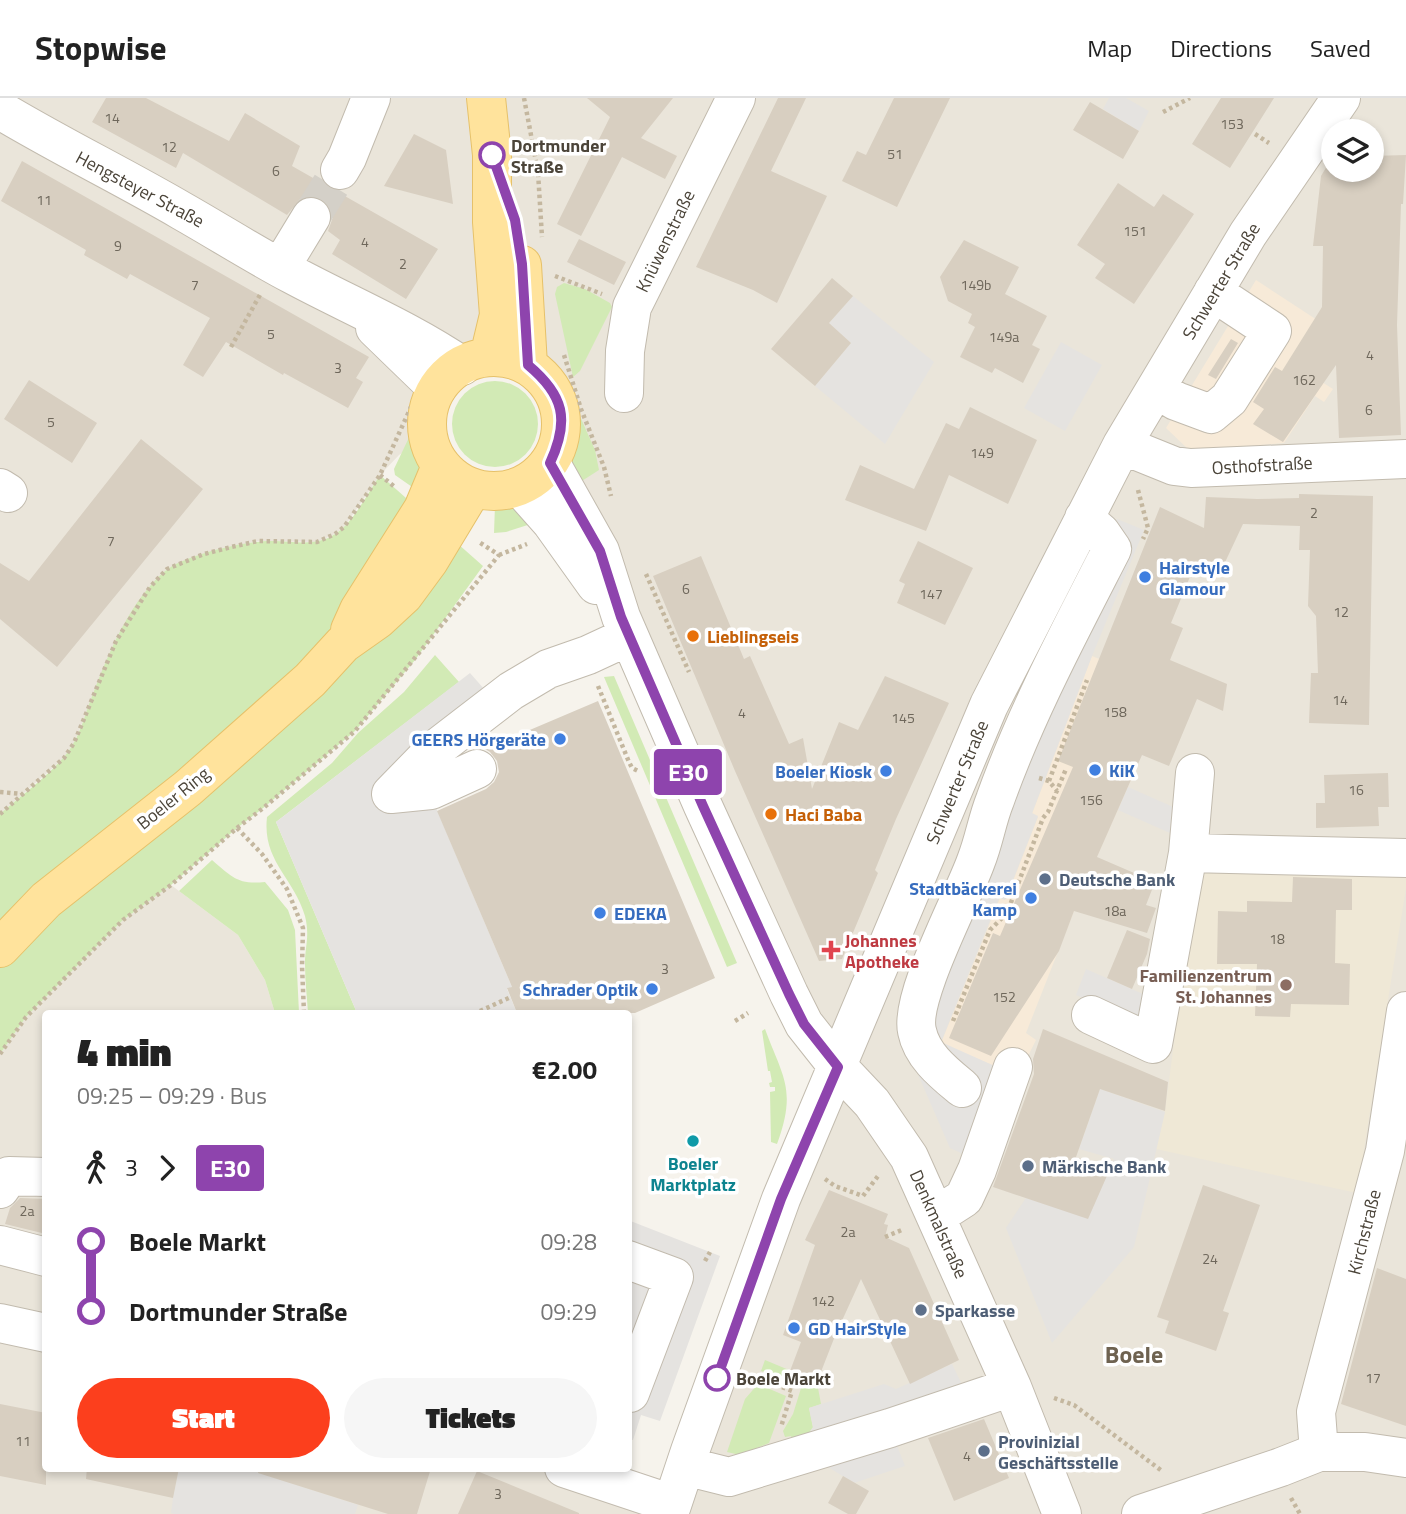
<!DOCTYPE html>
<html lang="en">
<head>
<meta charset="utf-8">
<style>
	body { margin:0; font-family:"Titillium Web",sans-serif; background:#f6f6f6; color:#222; height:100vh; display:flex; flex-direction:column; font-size:26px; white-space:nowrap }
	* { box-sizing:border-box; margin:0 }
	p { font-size:23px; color:#767676 }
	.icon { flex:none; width:38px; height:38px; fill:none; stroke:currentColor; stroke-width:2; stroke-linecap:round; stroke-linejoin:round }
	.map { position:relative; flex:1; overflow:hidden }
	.side { position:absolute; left:42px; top:912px; width:590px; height:462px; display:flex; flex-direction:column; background:#fff; border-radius:7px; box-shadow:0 4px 10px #0003 }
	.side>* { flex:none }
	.badge { padding:0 14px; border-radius:5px; font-size:24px; line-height:46px }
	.buttons { position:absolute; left:1321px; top:21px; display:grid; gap:14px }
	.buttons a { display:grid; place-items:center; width:63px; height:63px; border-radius:50%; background:#fff; box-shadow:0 4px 10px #0003; font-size:35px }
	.map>.badge { position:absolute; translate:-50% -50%; box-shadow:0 0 0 4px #fff }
	.legs { display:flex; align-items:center; gap:10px; height:77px; padding:0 35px; font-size:23px }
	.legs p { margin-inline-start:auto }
	.summary { display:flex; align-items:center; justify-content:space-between; height:119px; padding:0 35px }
	h1 { font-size:38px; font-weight:800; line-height:52px }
	.button { display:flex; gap:14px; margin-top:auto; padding:14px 35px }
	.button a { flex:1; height:80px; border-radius:42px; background:#fc3f1d; color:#fff; font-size:28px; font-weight:800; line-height:80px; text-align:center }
	.button a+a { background:#f6f6f6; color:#222 }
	ul { padding:0 35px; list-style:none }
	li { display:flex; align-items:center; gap:24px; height:70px; font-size:26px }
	li i { display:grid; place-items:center; width:10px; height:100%; margin:0 9px; background:currentColor }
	li i::after { content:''; width:18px; height:18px; margin:-9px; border:5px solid; border-radius:50%; background:#fff }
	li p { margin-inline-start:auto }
	li:first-child i { background:linear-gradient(#0000 50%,currentColor 0) }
	li:last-child i { background:linear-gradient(currentColor 50%,#0000 0) }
	header { display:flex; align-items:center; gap:42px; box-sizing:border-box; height:98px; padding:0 35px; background:#fff; border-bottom:2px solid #e0e0e0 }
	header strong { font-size:33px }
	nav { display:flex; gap:38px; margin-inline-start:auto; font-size:24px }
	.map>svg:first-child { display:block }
	.residential { fill:#eae5da; fill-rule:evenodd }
	.commercial { fill:#f7ead8 }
	.education { fill:#efe8d6 }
	.green { fill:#d2eab5 }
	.parking { fill:#e5e3e0 }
	.building { fill:#d8cfc1 }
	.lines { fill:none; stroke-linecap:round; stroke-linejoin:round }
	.minor-tunnel { stroke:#d4d0c8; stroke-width:38; stroke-dasharray:38 19; stroke-linecap:butt }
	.minor-casing { stroke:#c2bbae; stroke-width:40 }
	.major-casing { stroke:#e6c16a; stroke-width:40 }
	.path { stroke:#c4b79f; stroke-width:4.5; stroke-dasharray:3.5 3.5; stroke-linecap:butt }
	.minor { stroke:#fff; stroke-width:38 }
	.major { stroke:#ffe39c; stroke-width:38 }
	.line-1-casing { stroke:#fff; stroke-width:16 }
	.line-1 { stroke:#8e44ad; stroke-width:10 }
	.stop-1-dot { fill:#fff; stroke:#8e44ad; stroke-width:3.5 }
	.shop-dot { fill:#3f7fe0; stroke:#fff; stroke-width:2.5 }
	.food-dot { fill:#e8710a; stroke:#fff; stroke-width:2.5 }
	.service-dot { fill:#5c6f8a; stroke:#fff; stroke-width:2.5 }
	.health-dot { fill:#e0444e; stroke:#fff; stroke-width:2.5 }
	.education-dot { fill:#8d6e63; stroke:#fff; stroke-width:2.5 }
	.culture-dot { fill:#0f9aa8; stroke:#fff; stroke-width:2.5 }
	.labels { text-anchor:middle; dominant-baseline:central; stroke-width:7; stroke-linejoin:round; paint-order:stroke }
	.number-label { font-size:14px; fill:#6e675b }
	.stop-label { font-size:18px; font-weight:bold; fill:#4b4439; stroke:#fff; text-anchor:start }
	.street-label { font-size:18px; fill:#4b4439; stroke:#fff }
	.shop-label { font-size:18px; font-weight:bold; fill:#366cbe; stroke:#fff; text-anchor:start }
	.food-label { font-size:18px; font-weight:bold; fill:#c56008; stroke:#fff; text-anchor:start }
	.service-label { font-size:18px; font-weight:bold; fill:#4e5e75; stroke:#fff; text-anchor:start }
	.health-label { font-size:18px; font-weight:bold; fill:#be3a42; stroke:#fff; text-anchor:start }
	.education-label { font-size:18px; font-weight:bold; fill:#785e54; stroke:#fff; text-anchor:end }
	.culture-label { font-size:18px; font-weight:bold; fill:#0d838f; stroke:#fff }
	.district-label { font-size:24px; font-weight:bold; fill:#6e6250; stroke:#fff }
</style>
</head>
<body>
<header>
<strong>Stopwise</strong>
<nav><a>Map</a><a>Directions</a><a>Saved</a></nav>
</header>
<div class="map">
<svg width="1406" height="1416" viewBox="0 0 1406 1416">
	<rect width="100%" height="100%" fill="#f6f3ec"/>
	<path class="residential" d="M0 0H1406V1416H0V956L26 919 123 822 171 787 238 837 265 882 275 915H46V1370H564L672 1406 838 969 550 364 559 345 562 329 561 314 554 294 545 282 528 267 504 259H489L432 301 428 314V339L399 357 380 377 344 429 335 436 317 444 258 443 231 449 204 456 167 471 150 489 116 543 74 645 64 660 0 716ZM1334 33H1372V72H1334Z"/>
	<path class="commercial" d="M1256 182 1334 233 1322 284 1333 291 1324 304 1315 298 1284 345 1190 353 1166 330Z
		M1092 558 1164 587 1129 662 1138 666 1085 785 1026 935 1036 942 1024 966 999 970 941 945 1000 800 1006 801 1038 719 1032 716Z"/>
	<path class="education" d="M1198 763 1406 765V790L1357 1095 1156 1051 1165 1013Z"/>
	<path class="green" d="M564 185 585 191 610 205 612 209 580 273 573 279 555 196 557 189Z
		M452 326a43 43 0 1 1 86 0a43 43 0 1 1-86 0Z
		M578 314 595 352 599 372 574 388 570 367 575 316Z
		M414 329 423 368 415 391 395 377 394 371Z
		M380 377 483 468 415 562 355 633 262 711 237 730 171 787 123 822 26 919 0 956V716C21 697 60 670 73 646 82 631 86 612 93 596 109 554 130 503 165 473 184 457 247 442 273 443 294 443 316 449 335 436 354 424 367 396 380 377Z
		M495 407 513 411 534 425 506 434 494 435Z
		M435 557 459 584 276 724 357 915H308C307 899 305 883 305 866 305 847 310 839 305 818 294 780 262 763 267 719L332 665 358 635 404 594Z
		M614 578 737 865 727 869 604 579Z
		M212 762C232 779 238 787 265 784L288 812 295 832 299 915H275L265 882 238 837 179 793Z
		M765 931C783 980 797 991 777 1046L771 1044 770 994 775 993V989H770L769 985 772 984 770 973H768L762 933Z
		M765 1262 820 1285 818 1290 821 1306 809 1310 813 1330 812 1342 794 1347 791 1338 785 1339 783 1333 793 1316 802 1287 761 1273Z
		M758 1286 786 1298 769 1345 740 1357 727 1354 745 1301Z"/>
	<path class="parking" d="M1109 0H1126L1149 13 1139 33 1103 11Z
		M853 198 934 264 885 346 815 288 851 245 829 225Z
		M1061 244 1102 267 1065 333 1024 310Z
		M1117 421 1144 432 1092 558 1032 715 1038 718 1005 802 999 800 941 944 999 970 965 1060 959 1054 950 1050 906 949 1060 527Z
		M470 575 485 592 451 657 416 713 434 705 512 889 507 891 517 915H357L276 724Z
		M1128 689 1180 712 1170 735 1118 712Z
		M1086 871 1152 900 1142 925 1076 897Z
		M1100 991 1165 1014 1134 1149 1052 1245 1006 1130 1026 1100 1088 1120 1114 1061 1079 1051Z
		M628 1122 720 1158 660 1323 641 1317 633 1342 628 1341Z
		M952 1266 966 1295 812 1342 810 1333 813 1329 809 1310 884 1286 896 1291Z
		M896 1345 905 1368 854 1385 823 1366Z
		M179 1370H244L358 1407 355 1416H174L171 1415 173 1400Z"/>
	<path class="building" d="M106 0H146L229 43 245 15 300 48 292 68 438 151 406 201 332 156 340 142 328 133 333 119 330 108 323 101 312 97 301 100 287 117 183 55 176 70 92 24Z
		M587 0H673L641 40 677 58 665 81 622 59 581 138 557 126 610 19Z
		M778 0H806L771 73 827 98 777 205 753 192 696 169Z
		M894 0H950L897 109 842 83 857 53 866 57Z
		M1221 0H1274L1230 70 1192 46Z
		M1090 4 1139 33 1123 61 1073 32Z
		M414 36 446 52 453 106 384 88Z
		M1406 57 1403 106H1401L1397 227 1401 337 1339 340 1336 267 1283 344 1253 326 1264 311 1253 304 1275 269 1282 273 1322 209 1323 148H1313L1321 78 1333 58 1334 72H1372V58Z
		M22 63 369 259 356 280 363 284 348 310 284 275 283 277 226 244 203 279 183 267 210 220 130 176 127 181 84 157 86 152 1 103Z
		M1118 85 1154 109 1163 96 1194 116 1134 206 1095 180 1105 166 1077 147Z
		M579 141 626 164 614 187 567 164Z
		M964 142 1019 169 1005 196 1047 218 1032 247 1040 251 1023 285 995 270 992 275 960 259 975 229 968 225 972 216 948 203 940 179Z
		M832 180 853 198 829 225 851 245 815 288 771 251Z
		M1231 241 1238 245 1216 281 1208 277Z
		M29 282 97 325 72 365 4 321Z
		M970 309 1037 342 1008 406 949 377 926 433 845 402 860 367 914 391 946 325 959 331Z
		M141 341 203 391 57 569 0 521V465L29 483Z
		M1299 396 1373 398 1369 627 1309 625 1311 575H1318L1316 518 1308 508 1310 452H1299L1300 428 1243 426 1220 475 1196 464 1171 525 1183 530 1170 562 1227 586 1223 613 1197 601 1169 668 1142 657 1097 759 1155 784 1146 807 1156 810 1147 835 1074 813 1059 853 991 958 949 940 993 835 1000 838 1073 669 1058 663 1160 409 1204 430 1206 399 1257 401 1299 400Z
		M918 443 973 470 945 527 897 505 905 486 899 483Z
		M701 458 744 561 750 558 789 646 803 640 812 691 839 624 858 632 885 578 949 605 896 721 875 772 878 775 842 861 819 863 735 673 653 478Z
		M598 603 715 880 635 915H517L507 890 512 889 437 713 486 691 494 684 499 674 497 663 490 654 485 651Z
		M1388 675 1389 709H1378L1379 728 1316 730V705H1325L1324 677Z
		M1293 779 1352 781V812H1336L1335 865 1350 866 1349 907 1291 906 1290 919 1255 918 1257 866H1217L1218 813 1247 814V803L1292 804Z
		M1127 832 1150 841 1147 856 1132 891 1107 880Z
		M1043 931 1168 984 1165 1013 1100 991 1076 1059 1110 1071 1088 1121 993 1089 1034 976 1033 961Z
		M1203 1087 1260 1107 1223 1213 1229 1215 1216 1253 1165 1235 1169 1223 1157 1219Z
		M829 1092 888 1116 884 1126 888 1127 885 1139 909 1150 959 1262 910 1286 861 1181 835 1238 817 1284 790 1273 801 1244 783 1237 815 1147 805 1142Z
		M20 1100 46 1101V1136L5 1126 10 1110Z
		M1377 1170 1406 1181V1328L1341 1306Z
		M0 1306 46 1315V1387L0 1378Z
		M984 1321 1009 1380 954 1403 928 1340Z
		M87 1370H179L173 1400 86 1381Z
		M259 1370H431L417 1416H388L258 1375Z
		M477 1373 579 1415V1416H458Z
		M843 1378 869 1393 856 1416H848L828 1405Z"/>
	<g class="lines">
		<path class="minor-tunnel" d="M311 119 340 72"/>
		<defs>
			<path id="minor" d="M0 12C60 48 122 78 182 113 219 134 255 157 293 177 349 207 409 232 462 268
				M340 72 347 60 371 0
				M280 170 311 119
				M375 230 437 290
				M1156 291 1176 303 1211 316 1229 301 1272 233 1213 194
				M624 295 625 253 632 209 736 0
				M1122 347 1174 368 1191 370 1406 361
				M550 364 600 453 621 519 703 708 789 896 804 926 838 969 872 1005 909 1059 1012 1289 1062 1416
				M520 389 551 424 596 487
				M0 390 8 395
				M391 696 433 653 511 593 548 571 588 557 629 538
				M391 696 431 692 477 671
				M1188 755 1195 675
				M1091 917 1153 946 1188 755 1406 760
				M962 990C944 975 922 958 917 933 909 899 963 800 976 763 984 743 987 722 995 702 1026 615 1070 533 1112 451L1101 435 1084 420
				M0 1091 9 1078 46 1079
				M936 1118 964 1100 977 1072 1013 969
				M0 1147 46 1159
				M628 1162 674 1179 630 1295 628 1294
				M0 1225 46 1235
				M1319 1354 1316 1314 1385 1053 1406 913
				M685 1368 729 1379 890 1330 1012 1289
				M564 1370 672 1406
				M669 1416 690 1353 781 1101 989 607 1122 347 1248 136 1341 0
				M1141 1416 1281 1369 1319 1354H1365L1406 1360"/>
			<path id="major" d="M486 0 492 57V124L499 217 489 259
				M522 167 528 267
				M427 326a67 67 0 1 1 134 0a67 67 0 1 1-134 0Z
				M350 532 359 512 423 411 441 368
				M0 850 46 802 188 690 310 582 343 546 377 522 404 497 429 463 473 390"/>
		</defs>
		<use href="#minor" class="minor-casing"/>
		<use href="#major" class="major-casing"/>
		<path class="path" d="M524 0 538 74 542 139
			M1163 14 1190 0
			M1255 36 1269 45
			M555 178 602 196
			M231 249 261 195
			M564 257 581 311 604 369 611 398
			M380 377 396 390
			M1138 392 1148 430 1143 441
			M499 457 527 446
			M646 476 689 574
			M598 588 629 664 632 670 638 673
			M1039 680 1049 683 1057 693
			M1049 683 1087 582
			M0 694 22 696
			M0 716 64 660 74 645 116 543 150 489 167 471 204 456 231 449 258 443 317 444 335 436 344 429 380 377 411 309
			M237 730 262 756 287 791 303 830 302 868 304 915
			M480 913 511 899
			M735 923 748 915
			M953 923 990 832 1007 815 1043 720 1048 714 1066 671
			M0 956 26 919 123 822 171 787 237 730 262 711 355 633 499 457 479 444
			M825 1081 835 1088 863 1098 878 1078
			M885 1139 904 1131
			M705 1163 710 1154
			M756 1279 792 1293 781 1329
			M1054 1300 1074 1307 1162 1373
			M1291 1400 1300 1416"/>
		<use href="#minor" class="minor"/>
		<use href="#major" class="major"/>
	</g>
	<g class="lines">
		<defs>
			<path id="line-1" d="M492 57 515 122 522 166 528 267C564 297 570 322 550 365L600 453 621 519 703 708 789 896 804 926 838 969 781 1101 717 1280"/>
		</defs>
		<use href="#line-1" class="line-1-casing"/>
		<use href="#line-1" class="line-1"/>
	</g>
	<g class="stop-1-dot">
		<circle cx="492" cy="57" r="12"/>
		<circle cx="717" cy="1280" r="12"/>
	</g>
	<g class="shop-dot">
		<circle cx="1145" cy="479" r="7"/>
		<circle cx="560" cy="641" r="7"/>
		<circle cx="1095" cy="672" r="7"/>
		<circle cx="886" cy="673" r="7"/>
		<circle cx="1031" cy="800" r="7"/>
		<circle cx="600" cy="815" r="7"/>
		<circle cx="652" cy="891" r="7"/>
		<circle cx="794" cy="1230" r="7"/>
	</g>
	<g class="food-dot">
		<circle cx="693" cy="538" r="7"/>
		<circle cx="771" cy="716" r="7"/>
	</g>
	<g class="service-dot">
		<circle cx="1045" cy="781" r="7"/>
		<circle cx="1028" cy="1068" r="7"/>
		<circle cx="921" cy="1212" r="7"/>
		<circle cx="984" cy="1353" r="7"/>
	</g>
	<path class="health-dot" d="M827.5 841.5h7v7h7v7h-7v7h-7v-7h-7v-7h7z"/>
	<circle class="education-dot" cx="1286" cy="887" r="7"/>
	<circle class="culture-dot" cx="693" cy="1043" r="7"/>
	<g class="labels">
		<g class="number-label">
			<text x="112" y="19">14</text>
			<text x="1232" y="25">153</text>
			<text x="169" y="48">12</text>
			<text x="895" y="55">51</text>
			<text x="276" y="72">6</text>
			<text x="44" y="101">11</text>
			<text x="1135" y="132">151</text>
			<text x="365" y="143">4</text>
			<text x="118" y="147">9</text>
			<text x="403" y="165">2</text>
			<text x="195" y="186">7</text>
			<text x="976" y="186">149b</text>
			<text x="271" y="235">5</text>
			<text x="1004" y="238">149a</text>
			<text x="1370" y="256">4</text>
			<text x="338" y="269">3</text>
			<text x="1304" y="281">162</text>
			<text x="1369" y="311">6</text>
			<text x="51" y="323">5</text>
			<text x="982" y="354">149</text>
			<text x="1314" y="414">2</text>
			<text x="111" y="442">7</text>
			<text x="686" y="490">6</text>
			<text x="931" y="495">147</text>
			<text x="1341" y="513">12</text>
			<text x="1340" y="601">14</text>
			<text x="1115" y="613">158</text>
			<text x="742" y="614">4</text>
			<text x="903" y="619">145</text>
			<text x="1356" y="691">16</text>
			<text x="1091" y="701">156</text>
			<text x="1115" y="812">18a</text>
			<text x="1277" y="840">18</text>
			<text x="665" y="870">3</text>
			<text x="1004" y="898">152</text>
			<text x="27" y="1112">2a</text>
			<text x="848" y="1133">2a</text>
			<text x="1210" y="1160">24</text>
			<text x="823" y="1202">142</text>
			<text x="1373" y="1279">17</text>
			<text x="23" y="1342">11</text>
			<text x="967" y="1357">4</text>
			<text x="498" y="1395">3</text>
		</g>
		<g class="stop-label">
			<text x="511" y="47">Dortmunder<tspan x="511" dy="21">Straße</tspan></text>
			<text x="736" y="1280">Boele Markt</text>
		</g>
		<g class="street-label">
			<text transform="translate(140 91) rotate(28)">Hengsteyer Straße</text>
			<text transform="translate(665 143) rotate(-64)">Knüwenstraße</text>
			<text transform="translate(1221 183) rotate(-59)">Schwerter Straße</text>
			<text transform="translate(1262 367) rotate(-3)">Osthofstraße</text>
			<text transform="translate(957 684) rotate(-67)">Schwerter Straße</text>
			<text transform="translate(173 700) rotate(-39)">Boeler Ring</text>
			<text transform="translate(939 1126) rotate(66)">Denkmalstraße</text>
			<text transform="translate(1364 1134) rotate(-76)">Kirchstraße</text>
		</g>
		<g class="shop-label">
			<text x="1159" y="469">Hairstyle<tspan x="1159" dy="21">Glamour</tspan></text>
			<text x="546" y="641" text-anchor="end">GEERS Hörgeräte</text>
			<text x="1109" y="672">KiK</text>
			<text x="872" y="673" text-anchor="end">Boeler Kiosk</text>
			<text x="1017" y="790" text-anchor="end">Stadtbäckerei<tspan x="1017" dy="21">Kamp</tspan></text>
			<text x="614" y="815">EDEKA</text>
			<text x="638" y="891" text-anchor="end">Schrader Optik</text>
			<text x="808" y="1230">GD HairStyle</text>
		</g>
		<g class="food-label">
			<text x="707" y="538">Lieblingseis</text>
			<text x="785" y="716">Haci Baba</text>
		</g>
		<g class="service-label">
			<text x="1059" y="781">Deutsche Bank</text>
			<text x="1042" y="1068">Märkische Bank</text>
			<text x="935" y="1212">Sparkasse</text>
			<text x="998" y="1343">Provinizial<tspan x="998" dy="21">Geschäftsstelle</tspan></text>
		</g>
		<g class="health-label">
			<text x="845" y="842">Johannes<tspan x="845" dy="21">Apotheke</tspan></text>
		</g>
		<g class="education-label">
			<text x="1272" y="877">Familienzentrum<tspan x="1272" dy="21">St. Johannes</tspan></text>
		</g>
		<g class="culture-label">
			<text x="693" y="1065">Boeler<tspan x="693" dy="21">Marktplatz</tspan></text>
		</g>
		<g class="district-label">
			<text x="1134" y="1256">Boele</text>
		</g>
	</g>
</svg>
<div class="buttons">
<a><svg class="icon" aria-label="layers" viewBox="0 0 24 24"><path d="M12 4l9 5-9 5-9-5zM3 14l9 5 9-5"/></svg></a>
</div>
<b class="badge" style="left:688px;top:674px;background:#8e44ad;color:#fff">E30</b>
<section class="side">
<div class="summary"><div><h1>4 min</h1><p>09:25 – 09:29 · Bus</p></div><b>€2.00</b></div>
<div class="legs"><svg class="icon" aria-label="walk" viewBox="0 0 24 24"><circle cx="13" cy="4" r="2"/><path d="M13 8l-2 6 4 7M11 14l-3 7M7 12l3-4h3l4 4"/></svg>3<svg class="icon" aria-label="forward" viewBox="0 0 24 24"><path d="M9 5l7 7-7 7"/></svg><b class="badge" style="background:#8e44ad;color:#fff">E30</b></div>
<ul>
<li><i style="color:#8e44ad"></i><b>Boele Markt</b><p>09:28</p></li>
<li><i style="color:#8e44ad"></i><b>Dortmunder Straße</b><p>09:29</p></li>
</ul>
<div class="button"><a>Start</a><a>Tickets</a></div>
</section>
</div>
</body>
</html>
